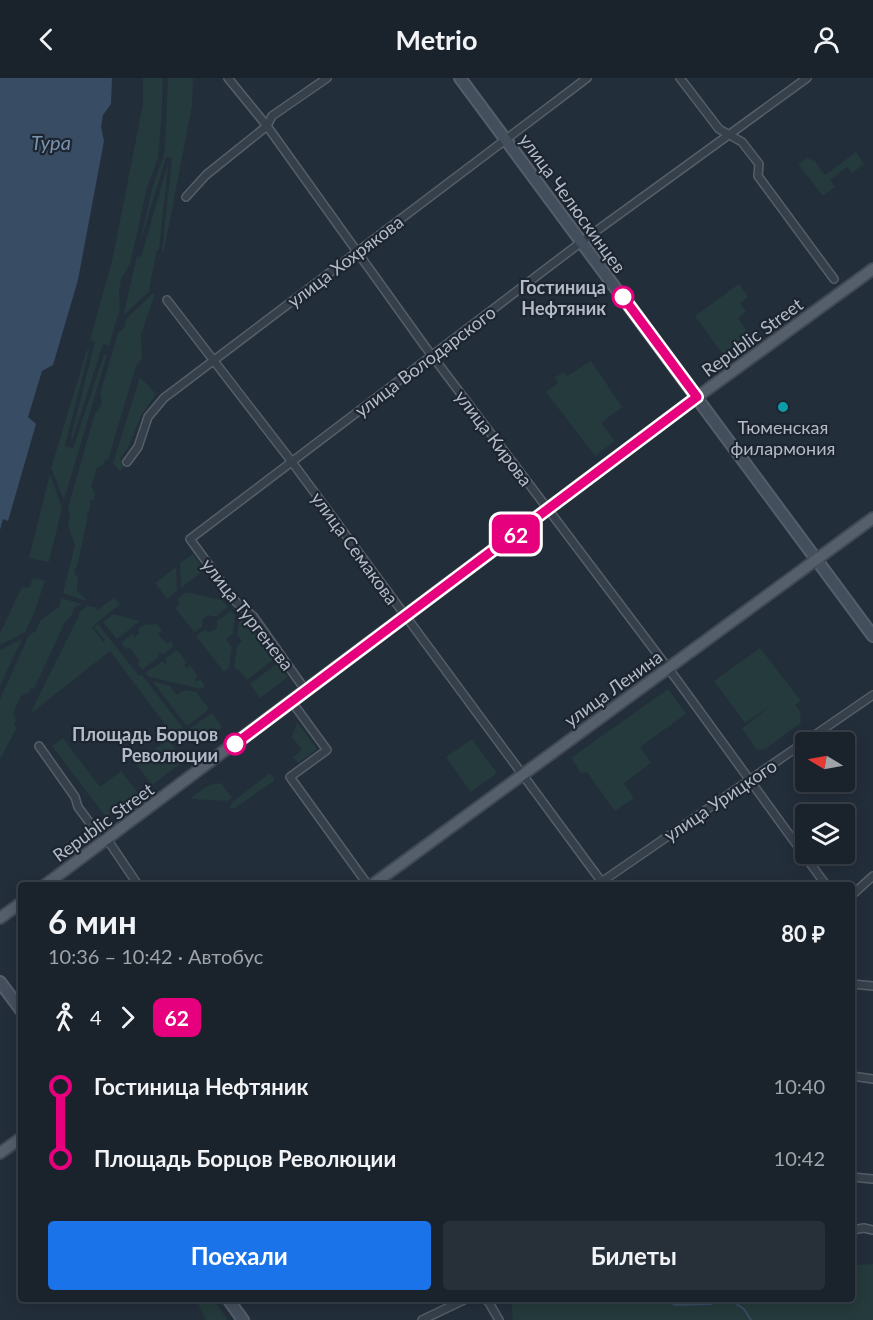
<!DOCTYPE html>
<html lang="ru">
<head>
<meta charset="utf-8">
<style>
	body { margin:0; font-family:Lato,sans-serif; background:#272f38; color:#f1f3f6; height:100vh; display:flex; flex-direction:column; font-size:22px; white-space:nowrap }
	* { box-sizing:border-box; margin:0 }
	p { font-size:20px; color:#9fa4a9 }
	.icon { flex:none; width:33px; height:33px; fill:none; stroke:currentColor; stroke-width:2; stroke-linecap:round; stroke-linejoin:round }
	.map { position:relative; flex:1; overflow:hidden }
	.drawer { position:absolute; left:18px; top:804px; width:837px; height:420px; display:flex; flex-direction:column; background:#1a222c; border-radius:6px; box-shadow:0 3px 15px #0003,0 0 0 2px #383f48 }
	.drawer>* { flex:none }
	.badge { padding:0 12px; border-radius:9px; font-size:21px; line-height:39px }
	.needle { width:39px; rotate:280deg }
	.buttons { position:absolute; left:795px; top:654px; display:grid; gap:12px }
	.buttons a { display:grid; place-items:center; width:60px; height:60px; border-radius:6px; background:#1a222c; box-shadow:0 3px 15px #0003,0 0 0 2px #383f48; font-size:30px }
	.map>.badge { position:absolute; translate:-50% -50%; box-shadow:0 0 0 3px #fff }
	.legs { display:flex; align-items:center; gap:9px; height:66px; padding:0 30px; font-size:20px }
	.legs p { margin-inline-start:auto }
	.head { display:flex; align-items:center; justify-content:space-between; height:102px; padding:0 30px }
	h1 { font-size:33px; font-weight:700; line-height:45px }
	.primary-button { display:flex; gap:12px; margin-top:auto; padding:12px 30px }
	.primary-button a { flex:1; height:69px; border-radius:6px; background:#1a73e8; color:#fff; font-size:24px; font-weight:700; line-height:69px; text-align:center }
	.primary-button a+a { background:#272f38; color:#f1f3f6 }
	ul { padding:0 30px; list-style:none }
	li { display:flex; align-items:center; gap:21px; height:72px; font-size:22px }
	li i { display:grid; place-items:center; width:9px; height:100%; margin:0 8px; background:currentColor }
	li i::after { content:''; width:15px; height:15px; margin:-8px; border:4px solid; border-radius:50%; background:#1a222c }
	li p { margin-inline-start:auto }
	li:first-child i { background:linear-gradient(#0000 50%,currentColor 0) }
	li:last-child i { background:linear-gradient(currentColor 50%,#0000 0) }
	header { display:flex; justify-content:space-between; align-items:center; height:78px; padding:0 30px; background:#1a222c; font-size:27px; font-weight:700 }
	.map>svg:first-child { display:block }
	.green { fill:#253a3c }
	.water { fill:#384c64 }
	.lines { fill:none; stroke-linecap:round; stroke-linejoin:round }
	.stream { stroke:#384c64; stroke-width:2 }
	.street-casing { stroke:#555e69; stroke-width:10 }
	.secondary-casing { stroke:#555e69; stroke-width:14 }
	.primary-casing { stroke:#404954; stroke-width:14 }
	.street { stroke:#36404b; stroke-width:7 }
	.secondary { stroke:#444f5e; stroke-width:10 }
	.primary { stroke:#545f6b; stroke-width:10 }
	.line-1-casing { stroke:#fff; stroke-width:14 }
	.line-1 { stroke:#e6007e; stroke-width:9 }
	.stop-1-dot { fill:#fff; stroke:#e6007e; stroke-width:3 }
	.culture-dot { fill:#0f9aa8; stroke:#1c2530; stroke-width:2 }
	.labels { text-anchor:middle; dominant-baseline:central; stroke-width:4.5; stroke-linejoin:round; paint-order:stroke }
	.street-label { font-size:18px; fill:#b2bbc7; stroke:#1c2530 }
	.stop-label { font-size:18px; font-weight:bold; fill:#b2bbc7; stroke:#1c2530; text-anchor:end }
	.poi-label { font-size:18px; fill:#b2bbc7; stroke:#1c2530 }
	.water-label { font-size:20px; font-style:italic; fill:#7a92ae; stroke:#1c2530 }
</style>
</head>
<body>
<header><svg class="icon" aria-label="back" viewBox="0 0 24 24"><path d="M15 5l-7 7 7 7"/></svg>Metrio<svg class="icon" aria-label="person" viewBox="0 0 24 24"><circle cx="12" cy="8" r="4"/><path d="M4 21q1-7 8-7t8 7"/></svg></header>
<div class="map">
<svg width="873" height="1242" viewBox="0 0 873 1242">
	<rect width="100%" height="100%" fill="#232e3b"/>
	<path class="green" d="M143 0H163L162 31 158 80 147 110 130 186 121 201 119 215 120 230 109 268 103 266 73 360 71 359 95 264 90 262 112 183 143 26Z
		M168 0H193L192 28 164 173H162L172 80 166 79 139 169 152 111 163 81 165 68Z
		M856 74 864 86 852 95 847 89 830 102 835 109 823 118 798 86 807 80 815 83 825 97Z
		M167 89H168L159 172H157L149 211 151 212 123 238 121 247 137 178 141 179Z
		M739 206 748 219 740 225 746 234 738 240 750 258 723 277 695 238Z
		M153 215 155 216 141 256 142 280 136 288 108 382 105 381 104 386 97 390 91 408 95 415 94 422H91L89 434 86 436 88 438 77 489 74 491 75 497 78 498 77 513 86 522H83L63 515 75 467 68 448 70 438 68 430 95 335C101 331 103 323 100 316L118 255 124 250 126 241Z
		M87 272 89 273 65 368 73 370 104 277H107L64 422 51 390Z
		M591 283 622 329 601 345 615 363 595 378 546 314 558 305 555 300 563 294 567 298Z
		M140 299 156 316 142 336 128 370 120 380 125 387 120 393 113 385Z
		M50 396 62 430 49 484 29 480Z
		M193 476 204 492 181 510 180 485Z
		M176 489 177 513 167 521 155 505Z
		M33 500 45 503 34 535 25 554 0 567V555L22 509 29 510Z
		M186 514 222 522 228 529 215 539 208 537 202 542V549L194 554 175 530 179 527 178 520Z
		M61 520 82 526 74 530 71 538 65 544 34 611 31 610 29 614 21 618 13 635 16 642 14 647 17 649 0 681V621L29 557 36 553 40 543 59 529Z
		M114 520 120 526 92 549 103 564 105 562 94 549 98 546 139 598 142 597 183 650 173 657 110 573 30 636 81 533 87 528 95 529 97 532Z
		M231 533 235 537 233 556 226 561 232 569 229 590 224 594 196 558 204 552 210 554 217 550V543Z
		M113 536 140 543 117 561 103 544Z
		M240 539H246L275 580 247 602 239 592 234 590 237 568 242 563 237 556Z
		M156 545 162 552 158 556 167 566 170 563 174 568 162 577 160 574 158 576 160 578 142 592 137 585 140 583 129 569 126 571 121 565 133 555 134 559 139 556V550L146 546 153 547Z
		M22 561 0 608V572Z
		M760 570 801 623 795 627 800 633 801 645 765 671 757 672 742 650 773 626 745 645 714 603Z
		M177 572 187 584 184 587 187 590 190 587 198 598 195 601 197 604 200 601 205 608 202 611 149 599 145 595 163 583 165 586 167 584 165 581Z
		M278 585 288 599 260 620 250 606Z
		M152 603 170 608 177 617 184 612 196 614 209 631 187 648Z
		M668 611 686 636 640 669 651 685 624 705 634 720 615 733 587 694 581 695 571 680Z
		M212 635 222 649 200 665 189 651Z
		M297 644 317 671 298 685 293 679 302 672 292 659Z
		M63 660 100 709 121 693 138 715 106 739 52 668Z
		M168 661 184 683 152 707 136 686Z
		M472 661 497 695 471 714 446 679Z
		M270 695 275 702 235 730H230L232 724Z
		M221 705 232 720 227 723 193 721 191 719 209 707Z
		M873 1186V1242H513C511 1235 514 1228 510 1221H852V1187Z
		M196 1221H213L228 1242H206Z"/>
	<path class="water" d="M0 0H112L111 26 103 37 101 49 104 63 78 202 53 287 42 293 28 339 36 346 8 443 3 441 0 452Z"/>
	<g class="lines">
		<path class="stream" d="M640 1221 664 1222 676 1227 711 1226 720 1221 732 1223 744 1231 751 1242"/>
		<defs>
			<path id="street" d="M228 0 267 48 424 267 677 602 826 807
				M680 0 719 51 742 64 759 86 758 98 834 201
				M186 119 206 97 267 48 272 38 327 0
				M167 222 292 384 604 807
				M127 384 138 369 148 339 164 320 587 0
				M306 613 253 538 236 524 190 461 592 156 807 0
				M292 624 327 672 290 699 368 807
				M39 668 75 719 78 729 95 752 107 761 138 807
				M597 807 873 617
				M852 817 873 798
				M852 906 873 908
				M852 998 873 1001
				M852 1099 873 1101
				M852 1152 864 1150 873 1152
				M484 1221 488 1223 499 1242
				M422 1242 466 1221"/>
			<path id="secondary" d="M460 0 873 558
				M0 904 21 932
				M228 1221 243 1242"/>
			<path id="primary" d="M45 807 697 319 873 191
				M372 807 873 440
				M0 840 21 825
				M0 1075 21 1060"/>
		</defs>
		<use href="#street" class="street-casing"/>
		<use href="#secondary" class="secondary-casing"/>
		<use href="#primary" class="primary-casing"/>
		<use href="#street" class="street"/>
		<use href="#secondary" class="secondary"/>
		<use href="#primary" class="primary"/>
	</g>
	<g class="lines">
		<defs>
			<path id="line-1" d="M235 666 697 319 623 219"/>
		</defs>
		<use href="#line-1" class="line-1-casing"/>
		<use href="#line-1" class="line-1"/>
	</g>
	<g class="stop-1-dot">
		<circle cx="623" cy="219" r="10"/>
		<circle cx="235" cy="666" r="10"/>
	</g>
	<circle class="culture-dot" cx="783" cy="329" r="6"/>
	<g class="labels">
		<g class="street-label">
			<text transform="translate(573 125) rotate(54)">улица Челюскинцев</text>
			<text transform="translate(345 183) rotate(-37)">улица Хохрякова</text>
			<text transform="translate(752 259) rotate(-36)">Republic Street</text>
			<text transform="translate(425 283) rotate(-37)">улица Володарского</text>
			<text transform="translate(494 360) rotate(53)">улица Кирова</text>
			<text transform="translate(355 470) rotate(54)">улица Семакова</text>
			<text transform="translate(248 536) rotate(52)">улица Тургенева</text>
			<text transform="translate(613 610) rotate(-36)">улица Ленина</text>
			<text transform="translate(720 722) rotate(-34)">улица Урицкого</text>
			<text transform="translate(103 744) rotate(-36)">Republic Street</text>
		</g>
		<g class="stop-label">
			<text x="606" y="209">Гостиница<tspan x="606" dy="21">Нефтяник</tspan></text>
			<text x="218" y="656">Площадь Борцов<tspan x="218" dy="21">Революции</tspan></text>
		</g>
		<g class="poi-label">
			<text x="783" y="349">Тюменская<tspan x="783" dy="21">филармония</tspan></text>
		</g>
		<g class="water-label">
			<text x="51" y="64">Тура</text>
		</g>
	</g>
</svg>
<div class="buttons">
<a><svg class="needle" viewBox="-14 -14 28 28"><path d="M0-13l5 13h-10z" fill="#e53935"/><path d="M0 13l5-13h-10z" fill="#9fa4a9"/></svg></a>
<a><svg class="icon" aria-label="layers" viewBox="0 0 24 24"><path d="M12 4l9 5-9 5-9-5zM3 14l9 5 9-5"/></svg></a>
</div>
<b class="badge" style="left:516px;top:456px;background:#e6007e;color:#fff">62</b>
<section class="drawer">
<div class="head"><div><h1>6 мин</h1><p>10:36 – 10:42 · Автобус</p></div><b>80 ₽</b></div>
<div class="legs"><svg class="icon" aria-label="walk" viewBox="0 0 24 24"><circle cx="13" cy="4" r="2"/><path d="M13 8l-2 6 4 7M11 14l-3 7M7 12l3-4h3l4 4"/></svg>4<svg class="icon" aria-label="forward" viewBox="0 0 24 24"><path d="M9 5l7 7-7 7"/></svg><b class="badge" style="background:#e6007e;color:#fff">62</b></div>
<ul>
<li><i style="color:#e6007e"></i><b>Гостиница Нефтяник</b><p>10:40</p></li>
<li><i style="color:#e6007e"></i><b>Площадь Борцов Революции</b><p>10:42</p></li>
</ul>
<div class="primary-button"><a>Поехали</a><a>Билеты</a></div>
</section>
</div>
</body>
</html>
